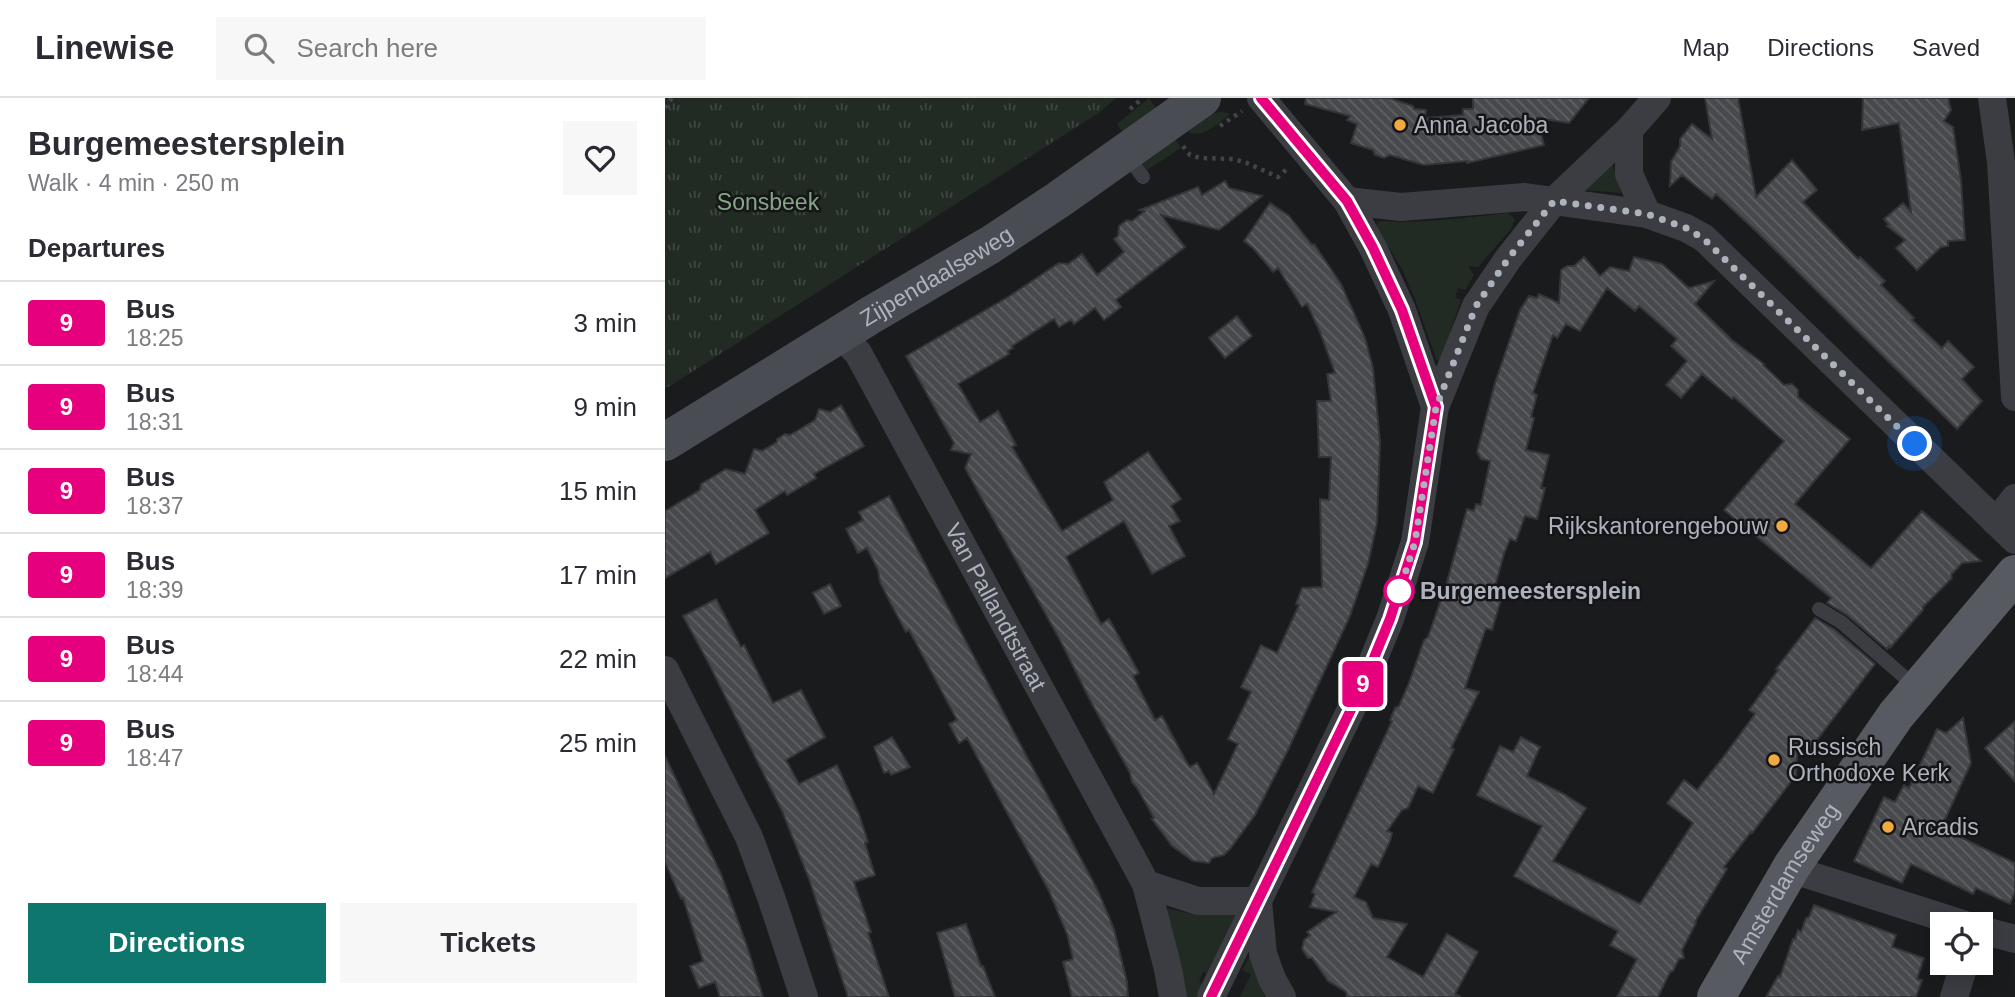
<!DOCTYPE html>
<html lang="en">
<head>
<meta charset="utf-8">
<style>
	body { margin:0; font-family:Helvetica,sans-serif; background:#f7f7f7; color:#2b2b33; height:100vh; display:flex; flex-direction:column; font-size:26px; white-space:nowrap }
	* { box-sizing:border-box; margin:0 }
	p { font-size:23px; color:#7c7c81 }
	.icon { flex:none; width:38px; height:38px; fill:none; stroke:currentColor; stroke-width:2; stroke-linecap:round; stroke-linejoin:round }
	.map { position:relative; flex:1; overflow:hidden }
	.details { display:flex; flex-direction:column; background:#fff; width:665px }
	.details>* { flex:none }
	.badge { padding:0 14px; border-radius:5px; font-size:24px; line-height:46px }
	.controls { position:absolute; left:1265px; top:814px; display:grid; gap:14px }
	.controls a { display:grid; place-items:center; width:63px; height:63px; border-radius:0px; background:#fff; box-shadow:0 4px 18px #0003; font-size:35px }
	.you { position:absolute; width:35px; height:35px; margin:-18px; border:5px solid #fff; border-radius:50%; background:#1a73e8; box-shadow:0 0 0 10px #1a73e833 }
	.map>.badge { position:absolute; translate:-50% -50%; box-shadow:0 0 0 4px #fff }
	h2 { padding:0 28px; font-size:26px; line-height:63px }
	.round { display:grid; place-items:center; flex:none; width:74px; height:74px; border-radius:0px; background:#f7f7f7 }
	.overview { display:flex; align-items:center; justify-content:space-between; height:119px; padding:0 28px }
	h1 { font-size:33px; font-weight:700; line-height:52px }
	.cta { display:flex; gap:14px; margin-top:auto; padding:14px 28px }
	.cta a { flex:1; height:80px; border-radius:0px; background:#0f766e; color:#fff; font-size:28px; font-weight:700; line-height:80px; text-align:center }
	.cta a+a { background:#f7f7f7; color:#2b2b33 }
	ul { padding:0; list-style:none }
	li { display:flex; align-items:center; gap:21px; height:84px; padding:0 28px; border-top:2px solid #e1e1e2 }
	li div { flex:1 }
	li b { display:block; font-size:26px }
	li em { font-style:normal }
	li .badge { min-width:77px; font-weight:700; text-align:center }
	header { display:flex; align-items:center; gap:42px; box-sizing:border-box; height:98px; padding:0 35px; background:#fff; border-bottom:2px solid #e1e1e2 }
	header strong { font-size:33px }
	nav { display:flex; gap:38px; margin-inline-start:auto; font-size:24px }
	.search { width:490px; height:63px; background:#f7f7f7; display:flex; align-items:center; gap:18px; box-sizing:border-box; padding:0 24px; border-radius:0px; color:#7c7c81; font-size:26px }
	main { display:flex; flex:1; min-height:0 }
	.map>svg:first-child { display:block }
	.green { fill:#222b23 }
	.park { fill:url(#park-tufts) }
	.building { fill:url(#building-back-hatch); stroke:#343539; stroke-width:2 }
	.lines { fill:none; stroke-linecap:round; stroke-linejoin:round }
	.path { stroke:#414449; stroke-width:4.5; stroke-dasharray:3.5 5; stroke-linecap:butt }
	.service { stroke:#3b3d42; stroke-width:14 }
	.minor { stroke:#3b3d42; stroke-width:28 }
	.secondary { stroke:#494c52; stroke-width:38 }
	.primary { stroke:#575a61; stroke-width:38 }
	.line-casing { stroke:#fff; stroke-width:16 }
	.line { stroke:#e6007e; stroke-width:10 }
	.walk { stroke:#adb3bc; stroke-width:7; stroke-dasharray:0 12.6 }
	.poi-dot { fill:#f0aa3f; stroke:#151518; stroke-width:2.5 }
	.stop-dot { fill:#fff; stroke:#e6007e; stroke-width:3.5 }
	.labels { text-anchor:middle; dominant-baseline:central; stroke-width:5; stroke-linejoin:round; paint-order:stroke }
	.poi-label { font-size:23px; fill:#adb3bc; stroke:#151518; text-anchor:start }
	.park-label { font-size:23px; fill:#85a685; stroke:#151518 }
	.street-label { font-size:23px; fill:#adb3bc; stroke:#151518 }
	.stop-label { font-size:23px; font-weight:bold; fill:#adb3bc; stroke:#151518; text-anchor:start }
</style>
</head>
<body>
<header>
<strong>Linewise</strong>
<div class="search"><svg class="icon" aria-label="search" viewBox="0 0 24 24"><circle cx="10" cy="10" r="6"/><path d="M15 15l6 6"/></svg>Search here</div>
<nav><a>Map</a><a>Directions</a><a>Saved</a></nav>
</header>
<main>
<section class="details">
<div class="overview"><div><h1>Burgemeestersplein</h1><p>Walk · 4 min · 250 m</p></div><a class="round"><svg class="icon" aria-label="heart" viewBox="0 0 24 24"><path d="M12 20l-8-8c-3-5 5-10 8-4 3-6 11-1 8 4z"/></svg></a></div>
<h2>Departures</h2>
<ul>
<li><span class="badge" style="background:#e6007e;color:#fff">9</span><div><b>Bus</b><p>18:25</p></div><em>3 min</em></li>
<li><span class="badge" style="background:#e6007e;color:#fff">9</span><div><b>Bus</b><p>18:31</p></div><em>9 min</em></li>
<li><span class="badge" style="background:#e6007e;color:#fff">9</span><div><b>Bus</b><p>18:37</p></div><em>15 min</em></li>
<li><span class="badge" style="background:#e6007e;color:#fff">9</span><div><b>Bus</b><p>18:39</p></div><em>17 min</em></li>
<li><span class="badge" style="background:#e6007e;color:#fff">9</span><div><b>Bus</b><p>18:44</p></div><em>22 min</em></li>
<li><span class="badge" style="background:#e6007e;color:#fff">9</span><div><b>Bus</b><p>18:47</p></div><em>25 min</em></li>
</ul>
<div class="cta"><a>Directions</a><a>Tickets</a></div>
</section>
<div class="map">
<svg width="1350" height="899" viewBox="0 0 1350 899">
	<defs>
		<pattern id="park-tufts" width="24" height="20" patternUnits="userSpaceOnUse" patternTransform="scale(1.75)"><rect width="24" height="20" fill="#222b23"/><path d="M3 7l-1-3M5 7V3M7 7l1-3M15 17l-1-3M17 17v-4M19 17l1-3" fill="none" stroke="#3f4741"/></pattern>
		<pattern id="building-back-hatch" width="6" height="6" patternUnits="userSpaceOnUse" patternTransform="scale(1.75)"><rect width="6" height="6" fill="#47494d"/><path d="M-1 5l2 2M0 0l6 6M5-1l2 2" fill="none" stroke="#5f6165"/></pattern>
	</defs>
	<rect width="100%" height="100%" fill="#1a1b1d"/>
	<path class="green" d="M484 0 493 13 462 41 452 26Z
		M554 14 565 15C555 25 539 39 525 35L523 31 546 16Z
		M509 39 516 50 482 72 473 60Z
		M946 61 956 95 918 92Z
		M843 115 850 121 846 131 813 169 803 168 809 177 800 192 793 190 790 199 796 202 777 258 772 263 750 201 737 171 713 132 712 127 714 123C757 126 800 120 843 115Z
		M500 810 527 816 572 813 542 876 538 874 534 884 537 886 532 899H516Z
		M584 859 587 860 600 899H575L586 876 577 872Z"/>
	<path class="park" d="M0 0H451L435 14 0 291Z"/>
	<path class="building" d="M641 0H724L748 8 749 11 761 12 760 20 798 17V11H808V0H924L904 25 872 20 879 47 802 65V63L759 67 725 57 719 60 710 57 708 52 686 45 692 26 682 22 685 18 640 6Z
		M1040 0H1073L1091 99 1127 62 1152 92 1138 104 1193 161 1195 159 1220 183 1216 187 1249 220 1247 222 1277 250 1283 243 1309 269 1297 281 1317 303 1292 331 1091 133 1051 96 1047 101 1017 77 1005 88 1006 64 1015 48V41L1027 26 1047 41Z
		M1198 0H1283L1286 12 1279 23 1288 29 1296 82 1300 142 1283 143V148L1276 149 1252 172 1231 150 1240 142 1222 128 1224 127 1219 121 1238 105 1246 114 1234 25 1197 32Z
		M560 83 564 90 597 98 554 132 496 117 520 149 451 202 456 209 439 222 430 210 409 226 406 222 394 229 389 221 347 248 348 250 343 253 344 256 293 286 315 324 333 313 351 347 347 349 397 433 448 402 439 384 483 354 516 401 506 408 515 423 504 428 520 458 487 476 459 423 401 459 436 526 444 521 474 575 468 578 490 622 497 618 522 665 525 669 532 665 549 696 573 646 563 641 586 594 576 589 596 547 612 555 634 507 631 506 637 490 657 489 655 401 664 402 666 359H654L652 303H666L662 276 670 275 655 234 642 206 637 209 613 170 608 174 589 151 579 143 605 105 624 118 647 147 649 146 676 186 700 240 708 270 715 344 712 425 703 466 685 518 623 652 590 717 565 751 559 757 547 760 544 765 528 763 507 748 487 721 489 720 472 690 467 684 465 675 426 604 396 544 300 370 306 356 286 352 289 345 241 258 343 199 394 165 403 166 417 156 432 177 459 154 449 141 453 138 454 128 462 122 467 123 480 113 475 112 533 89 537 97Z
		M919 159 935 178 945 169 964 173 969 159 997 166 1024 190 1049 183 1030 206 1067 242 1099 266 1098 267 1119 287 1127 286 1133 292V299L1185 341 1130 406 1206 470 1257 413 1316 463 1297 465 1286 477 1287 480 1258 509V512L1225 550 1224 548 1222 551 1182 517 1162 505 1166 500 1059 412 1119 343 1069 299 1067 301 1037 276 1016 300 1001 287 1022 263 1006 248 1012 241 974 208 970 213 942 190 915 233 901 226 892 240 888 237 868 295 872 297 866 319 869 320 861 352 884 357 876 390H880L872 421 860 418 851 443 845 441 839 456 829 492 838 495 827 532 821 530 800 590 814 594 786 650 789 651 768 695 753 688 743 710 737 712 722 733 727 735 725 743 713 769 706 766 689 799 701 804 708 820 742 826 722 859 758 879 782 836 813 854 790 896 796 899H682L681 894 663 883 647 860H643L637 851 639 842 645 837 642 834 671 814 645 809 650 796 647 794 727 623 725 622 730 610 734 608 744 585 759 542 763 539 782 484 802 411 809 413 811 406 816 407 825 363 816 361 812 354 830 285 855 212 864 198 872 200 874 196 894 205 896 172 902 168H909Z
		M572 218 587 238 560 260 544 240Z
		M176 307 199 348 149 376 151 380 122 397 120 393 90 412 104 435 51 466 45 454 0 480V413L35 392 36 386 61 371 80 376 89 351 97 353 112 344V341L120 336 125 337 150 322 154 311 165 314Z
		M224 398 433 793 449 831 462 884 463 899H407L398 864 408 861 402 836 384 793 302 640 294 645 284 626 292 622 244 532 241 534 226 506 215 484 213 472 202 450 193 455 181 431 198 422 194 414Z
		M165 486 176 508 159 516 148 495Z
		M51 501 76 549 79 547 108 605 136 592 160 639 121 662 134 686 172 667 194 716 203 744 200 745 210 777 189 784 206 834 203 835 224 899H183L144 781 117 713 44 566 18 518Z
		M1150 520 1170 532 1210 566 1145 651 1133 642 1131 677 1087 735 1086 734 1059 769 1062 771 1030 824 1031 825 1017 852 1019 860 1014 861 1008 873 1005 874 993 899H952L972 861 945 847 953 833 849 778 877 728 812 697 835 648 848 654 856 639 875 649 862 678 899 696 921 710 888 763 975 806 1028 725 1002 705 1019 682 1032 692 1059 658 1090 616 1084 612 1113 572 1111 571Z
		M1298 620 1306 665 1276 730 1350 765V794L1345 806 1311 790 1308 796 1246 766 1237 785 1189 763 1219 699 1230 704 1239 687 1244 690 1272 631 1281 635Z
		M1350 623V684L1320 650Z
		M227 639 245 669 226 677 224 673 219 675 209 649Z
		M0 658 56 776 82 848 98 899H55L50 884 34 890 25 868 38 863 18 800 16 801 0 764Z
		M1149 807 1231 837 1227 849 1259 860 1252 881 1257 882 1251 899H1101L1113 878 1115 879 1128 841H1130L1133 832 1136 834 1141 820 1144 819Z
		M301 826 316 868H318L330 899H290L272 835Z"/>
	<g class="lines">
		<path class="path" d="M0 10 7 0
			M465 11 478 0
			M555 28 577 13
			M518 48 525 57 535 60 568 61 582 65 613 79 624 69"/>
		<path class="service" d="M461 56 478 79
			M1154 511 1176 524 1252 590"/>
		<g class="minor">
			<path d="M596 0 682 103 708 150 737 212 770 309"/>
			<path d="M1327 0 1336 64 1350 299"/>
			<path d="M964 32V76L982 116"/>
			<path d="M682 103 736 109 860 99 982 116 1021 130 1039 140 1350 442"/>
			<path id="s1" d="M175 236 193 255 481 786 503 871 508 899"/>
			<path d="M1331 424 1350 400"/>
			<path d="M0 572 84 739 107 802 139 899"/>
			<path d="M1127 768 1141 776 1298 826"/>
			<path d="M481 786 533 803H593L598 856 607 881 617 899"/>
			<path d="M1316 832 1350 841"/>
			<path d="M546 899 697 589 725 521 750 444 770 309 811 208 843 161 889 103 964 32 992 0"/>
			<path d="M1289 899 1300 864"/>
		</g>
		<path class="secondary" id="s2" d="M0 344 206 217 325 147 393 102 537 0"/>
		<path class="primary" id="s3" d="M1051 899 1127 768 1231 617 1350 476"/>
	</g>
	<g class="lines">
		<defs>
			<path id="line" d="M546 899 697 589 725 521 750 444 771 309 737 212 708 150 682 103 596 0"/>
		</defs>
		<use href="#line" class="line-casing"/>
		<use href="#line" class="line"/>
		<path class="walk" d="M734 493V495L750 444 771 309 811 208 843 161 889 103 982 116 1021 130 1039 141 1250 346"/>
	</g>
	<g class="poi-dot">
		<circle cx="735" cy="27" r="7"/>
		<circle cx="1117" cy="428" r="7"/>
		<circle cx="1109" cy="662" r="7"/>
		<circle cx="1223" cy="729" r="7"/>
	</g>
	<circle class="stop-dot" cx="734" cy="493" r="14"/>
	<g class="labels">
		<g class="poi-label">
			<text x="749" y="27">Anna Jacoba</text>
			<text x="1103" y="428" text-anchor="end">Rijkskantorengebouw</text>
			<text x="1123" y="649">Russisch<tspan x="1123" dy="26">Orthodoxe Kerk</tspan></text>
			<text x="1237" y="729">Arcadis</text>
		</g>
		<g class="park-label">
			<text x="103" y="104">Sonsbeek</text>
		</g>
		<g class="street-label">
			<text stroke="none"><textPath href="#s2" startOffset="318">Zijpendaalseweg</textPath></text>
			<text stroke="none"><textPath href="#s1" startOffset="315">Van Pallandtstraat</textPath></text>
			<text stroke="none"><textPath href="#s3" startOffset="133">Amsterdamseweg</textPath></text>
		</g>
		<g class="stop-label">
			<text x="755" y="493">Burgemeestersplein</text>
		</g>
	</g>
</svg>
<div class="controls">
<a><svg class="icon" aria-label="locate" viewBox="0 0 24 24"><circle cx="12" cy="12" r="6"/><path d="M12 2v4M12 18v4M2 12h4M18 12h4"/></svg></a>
</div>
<div class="you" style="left:1250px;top:346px"></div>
<b class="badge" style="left:698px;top:586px;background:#e6007e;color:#fff">9</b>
</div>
</main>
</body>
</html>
